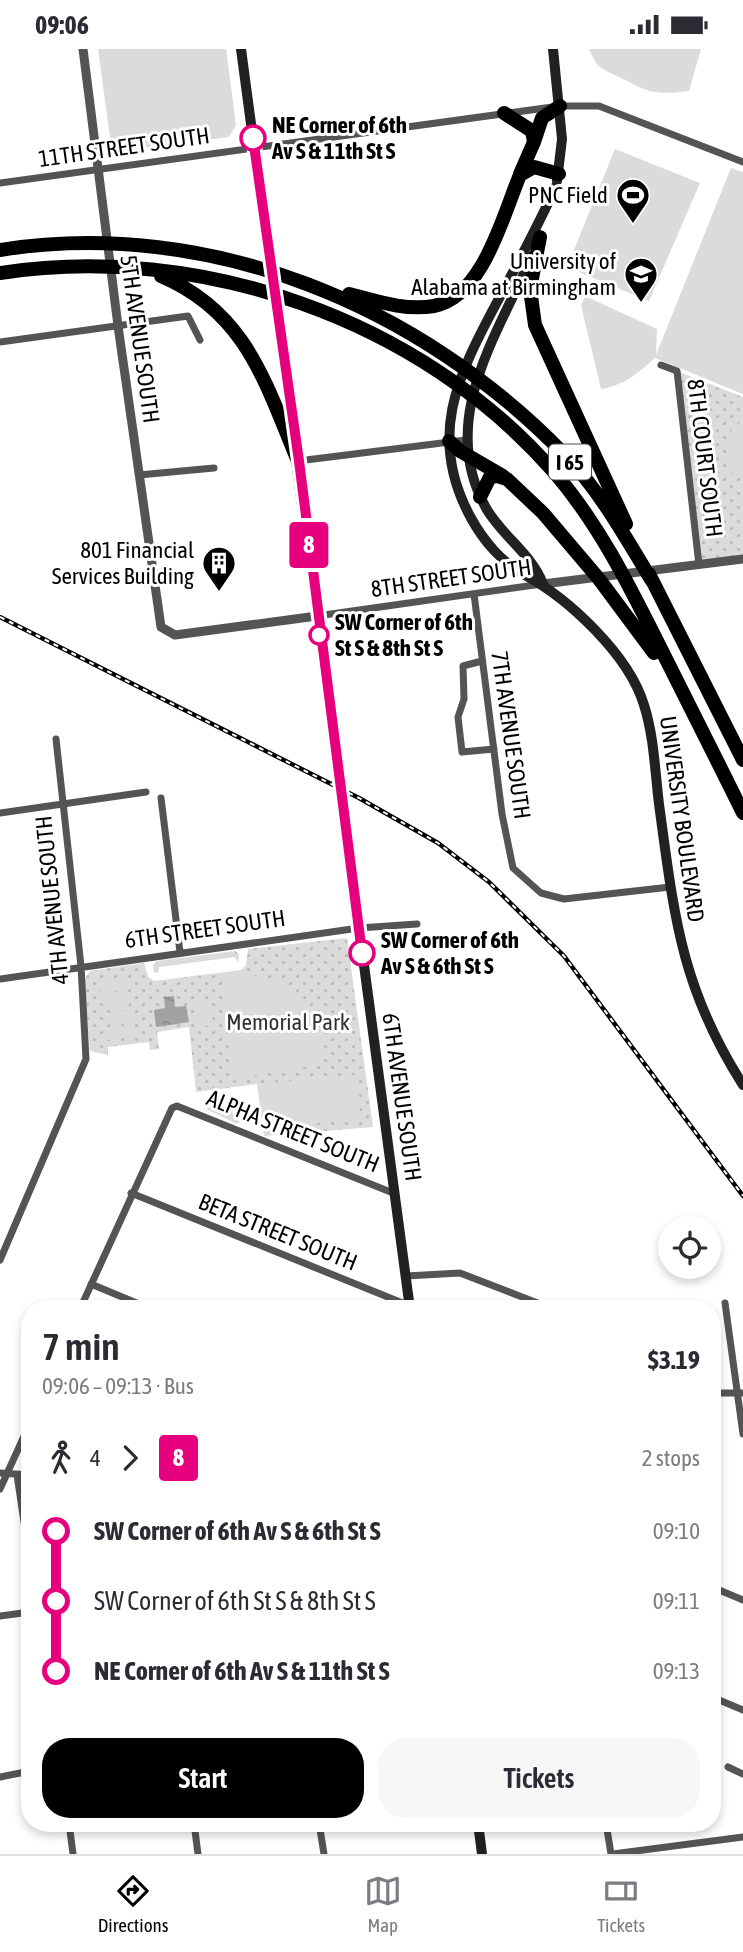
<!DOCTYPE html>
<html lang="en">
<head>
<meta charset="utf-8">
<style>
	body { margin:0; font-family:"Asap Condensed",sans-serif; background:#f7f7f7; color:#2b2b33; height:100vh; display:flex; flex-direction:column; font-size:26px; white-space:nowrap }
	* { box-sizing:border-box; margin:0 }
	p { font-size:23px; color:#7c7c81 }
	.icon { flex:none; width:38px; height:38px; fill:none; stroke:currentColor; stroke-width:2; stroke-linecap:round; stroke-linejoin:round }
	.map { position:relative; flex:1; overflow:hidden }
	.sheet { position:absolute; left:21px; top:1251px; width:700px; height:532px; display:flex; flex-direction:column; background:#fff; border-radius:28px; box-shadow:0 4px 10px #0003 }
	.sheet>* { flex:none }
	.badge { padding:0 14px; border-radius:5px; font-size:24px; line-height:46px }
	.tools { position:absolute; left:658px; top:1167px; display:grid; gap:14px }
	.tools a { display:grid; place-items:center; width:63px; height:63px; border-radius:50%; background:#fff; box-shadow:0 4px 10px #0003; font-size:35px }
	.map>.badge { position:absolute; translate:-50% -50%; box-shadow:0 0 0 4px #fff }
	.legs { display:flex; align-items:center; gap:10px; height:77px; padding:0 21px; font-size:23px }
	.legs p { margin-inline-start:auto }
	.overview { display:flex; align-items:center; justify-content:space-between; height:119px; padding:0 21px }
	h1 { font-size:38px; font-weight:600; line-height:52px }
	.cta { display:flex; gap:14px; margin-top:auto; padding:14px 21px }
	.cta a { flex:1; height:80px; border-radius:28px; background:#000; color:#fff; font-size:28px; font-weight:600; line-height:80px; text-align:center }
	.cta a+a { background:#f7f7f7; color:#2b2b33 }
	ul { padding:0 21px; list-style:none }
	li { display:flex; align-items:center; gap:24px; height:70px; font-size:26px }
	li i { display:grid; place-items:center; width:10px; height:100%; margin:0 9px; background:currentColor }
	li i::after { content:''; width:18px; height:18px; margin:-9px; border:5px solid; border-radius:50%; background:#fff }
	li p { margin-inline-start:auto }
	li:first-child i { background:linear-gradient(#0000 50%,currentColor 0) }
	li:last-child i { background:linear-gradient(currentColor 50%,#0000 0) }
	.status { display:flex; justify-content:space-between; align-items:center; height:49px; padding:0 35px; background:#fff; direction:ltr }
	.status svg { height:19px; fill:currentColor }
	.tabs { display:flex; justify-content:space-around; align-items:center; height:98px; border-top:2px solid #e1e1e2; background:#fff; font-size:19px; color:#7c7c81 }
	.tabs a { display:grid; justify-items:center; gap:4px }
	.tabs .selected { color:#000 }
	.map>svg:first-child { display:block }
	.grass { fill:url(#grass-tufts) }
	.park { fill:url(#park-dots) }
	.garden { fill:#dbdbdb }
	.water { fill:url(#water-ripples) }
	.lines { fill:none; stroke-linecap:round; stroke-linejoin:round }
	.secondary-tunnel { stroke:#d9d9d9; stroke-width:10; stroke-dasharray:10 5; stroke-linecap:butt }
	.minor { stroke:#545454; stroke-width:7 }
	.tertiary { stroke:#545454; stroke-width:9 }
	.secondary { stroke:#212121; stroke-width:10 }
	.motorway { stroke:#000; stroke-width:14 }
	.rail-casing { stroke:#000; stroke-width:4.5 }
	.rail { stroke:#fff; stroke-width:2; stroke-dasharray:5; stroke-linecap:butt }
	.line-1-casing { stroke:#fff; stroke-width:16 }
	.line-1 { stroke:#e6007e; stroke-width:10 }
	.stop-1-dot { fill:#fff; stroke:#e6007e; stroke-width:3.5 }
	.labels { text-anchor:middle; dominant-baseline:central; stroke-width:6; stroke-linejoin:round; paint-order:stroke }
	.shield { fill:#fff; stroke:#4c4c4c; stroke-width:2 }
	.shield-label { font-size:21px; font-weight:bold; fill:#000 }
	.stop-label { font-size:23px; font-weight:bold; fill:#000; stroke:#fff; text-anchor:start }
	.street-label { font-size:23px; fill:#000; stroke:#fff }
	.poi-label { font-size:23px; fill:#000; stroke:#fff; text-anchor:end }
	.park-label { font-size:23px; fill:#323232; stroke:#fff }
</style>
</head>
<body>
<div class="status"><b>09:06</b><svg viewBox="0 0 49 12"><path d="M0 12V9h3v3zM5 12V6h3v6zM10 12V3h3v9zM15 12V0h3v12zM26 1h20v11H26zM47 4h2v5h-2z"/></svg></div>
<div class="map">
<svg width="743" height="1805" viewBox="0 0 743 1805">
	<defs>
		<pattern id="grass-tufts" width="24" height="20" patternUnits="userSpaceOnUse" patternTransform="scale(1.75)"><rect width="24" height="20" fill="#dbdbdb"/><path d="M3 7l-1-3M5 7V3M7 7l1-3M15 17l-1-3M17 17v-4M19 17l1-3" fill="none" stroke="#bababa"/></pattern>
		<pattern id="park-dots" width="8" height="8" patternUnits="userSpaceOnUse" patternTransform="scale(1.75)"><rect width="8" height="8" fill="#dbdbdb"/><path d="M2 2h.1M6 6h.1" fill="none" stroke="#bababa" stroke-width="1.8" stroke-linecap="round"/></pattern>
		<pattern id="water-ripples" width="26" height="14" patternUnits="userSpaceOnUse" patternTransform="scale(1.75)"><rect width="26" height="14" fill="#a2a2a2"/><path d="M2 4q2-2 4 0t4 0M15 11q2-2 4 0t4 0" fill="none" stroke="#8a8a8a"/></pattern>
	</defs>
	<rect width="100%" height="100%" fill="#fff"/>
	<path class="grass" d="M235 902 239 905 238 914 235 908 159 918 158 924 154 923 153 916 157 912Z
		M236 1053 237 1059 232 1061 234 1071 240 1072 237 1075 206 1060 213 1057 215 1063 230 1060V1054Z"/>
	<path class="park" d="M677 322 743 348V510L699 516Z
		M347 889 373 1078 264 1087 257 1035 196 1043 189 978 157 983 159 1000 150 1001 149 993 108 998V1006L90 1002 84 931 90 922 144 914 148 928 154 932 241 921 246 916 248 900Z"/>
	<path class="garden" d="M98 0H226L236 76 229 88 112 103Z
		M589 0H701L689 42C650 47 648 42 615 26 599 19 596 17 589 0Z
		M615 100 700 134 649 252 567 218Z
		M731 119 743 123V345L655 309C638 324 625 336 601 340L581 256 585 247 657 280 656 306Z
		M732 374 743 375V425L728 424Z
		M241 924C266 928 304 939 316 966 321 980 321 1000 323 1015L235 1029 230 1025 225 925Z
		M125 929 127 941 101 944 100 933Z
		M127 945 129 956 103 960 102 948Z
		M210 950 213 976 198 978 195 952Z
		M129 961 131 972 105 976 104 964Z
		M131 976 132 988 107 991 105 979Z
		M356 1026 361 1070 263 1079 258 1035Z"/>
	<path class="water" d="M174 947 175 958 186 957 189 973 156 978 154 961 165 959 164 948Z"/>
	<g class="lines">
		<path class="secondary-tunnel" d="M337 718 343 759"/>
		<path class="minor" d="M0 134 560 57H599L743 113
			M0 293 188 267 200 291
			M661 316 677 322 699 516
			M298 412 466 391
			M139 426 214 419
			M474 545 502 765 513 819 541 844 564 850 670 838
			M317 567 542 535
			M482 612 463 617 464 650 458 668 462 703 494 700
			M161 749 180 903
			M0 764 146 743
			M0 930 359 879 417 875
			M131 1144 410 1257
			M0 1211 86 1010 81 917 56 690
			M406 1227 460 1224 553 1260
			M91 1235 151 1260
			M725 1254 743 1385
			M80 1260 172 1059 177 1057 393 1144
			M712 1344H743
			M0 1424 30 1426
			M17 1426 30 1513
			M0 1440 30 1374
			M712 1538 743 1551
			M0 1567 30 1563
			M712 1648 743 1661
			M728 1718 743 1725
			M0 1728 30 1722
			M69 1774 73 1805
			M194 1774 198 1805
			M319 1774 324 1805
			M606 1774 611 1805
			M613 1805 743 1788"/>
		<path class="tertiary" d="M83 0 118 277 161 578 175 586 317 567
			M543 535 743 510"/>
		<path class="secondary" d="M241 0 337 718
			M553 0 562 90 557 132
			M556 137C538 177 517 216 496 255 457 328 427 389 471 469 483 491 502 514 525 526 569 550 629 606 644 656 654 687 655 723 659 755 674 866 681 939 743 1036
			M532 207C497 287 437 371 486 459 502 487 532 505 543 535
			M343 759 410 1260
			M478 1774 482 1805"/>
		<path class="motorway" d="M504 64 532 82 534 93 520 125
			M534 93 542 69 560 57
			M540 188 530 240 535 276 626 475
			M0 201C209 168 420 256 565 406 600 442 626 489 652 532
			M0 224C199 193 421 270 554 423 598 474 628 534 658 594 686 650 715 707 743 764
			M161 227C246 263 265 333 298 412
			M349 245C376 252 405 262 434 257 483 248 503 166 520 126L534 118 559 125
			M449 392 460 402 503 427
			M480 448 490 428 497 427 507 430 543 464 599 530 654 604
			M649 525 743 711"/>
		<defs>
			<path id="rail" d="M0 568 359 749 438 794 489 833 564 907 743 1147"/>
		</defs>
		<use href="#rail" class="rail-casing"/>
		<use href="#rail" class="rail"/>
	</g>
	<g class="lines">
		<defs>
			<path id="line-1" d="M253 89 299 412 362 904"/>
		</defs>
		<use href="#line-1" class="line-1-casing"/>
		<use href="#line-1" class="line-1"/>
	</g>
	<defs>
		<symbol id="stadium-pin" viewBox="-11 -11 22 30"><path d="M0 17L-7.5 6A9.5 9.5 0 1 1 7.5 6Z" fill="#000" stroke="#fff"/><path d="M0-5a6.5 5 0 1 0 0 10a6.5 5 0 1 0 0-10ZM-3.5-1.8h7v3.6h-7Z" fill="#fff"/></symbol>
		<symbol id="university-pin" viewBox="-11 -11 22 30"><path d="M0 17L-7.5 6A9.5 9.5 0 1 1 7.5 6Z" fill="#000" stroke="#fff"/><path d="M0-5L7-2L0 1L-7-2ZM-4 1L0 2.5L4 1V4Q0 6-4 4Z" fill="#fff"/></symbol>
		<symbol id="building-pin" viewBox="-11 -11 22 30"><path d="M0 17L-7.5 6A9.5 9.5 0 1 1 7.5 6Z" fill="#000" stroke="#fff"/><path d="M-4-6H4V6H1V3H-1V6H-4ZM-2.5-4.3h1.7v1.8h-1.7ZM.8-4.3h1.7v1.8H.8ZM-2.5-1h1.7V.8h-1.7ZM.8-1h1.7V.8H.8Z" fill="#fff"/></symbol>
	</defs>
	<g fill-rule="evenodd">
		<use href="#stadium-pin" x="614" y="127" width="38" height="52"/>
		<use href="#university-pin" x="622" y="206" width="38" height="52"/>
		<use href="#building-pin" x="200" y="495" width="38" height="52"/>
	</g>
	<g class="stop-1-dot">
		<circle cx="253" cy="89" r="12"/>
		<circle cx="319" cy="586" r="9"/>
		<circle cx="362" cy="904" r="12"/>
	</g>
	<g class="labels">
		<rect class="shield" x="549" y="395.5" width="42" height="35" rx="5"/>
		<g class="shield-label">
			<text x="570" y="413">I 65</text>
		</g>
		<g class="stop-label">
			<text x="272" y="76">NE Corner of 6th<tspan x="272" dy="26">Av S &amp; 11th St S</tspan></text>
			<text x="335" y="573">SW Corner of 6th<tspan x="335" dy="26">St S &amp; 8th St S</tspan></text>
			<text x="381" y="891">SW Corner of 6th<tspan x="381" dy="26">Av S &amp; 6th St S</tspan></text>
		</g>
		<g class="street-label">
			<text transform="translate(124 98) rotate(-8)">11TH STREET SOUTH</text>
			<text transform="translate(140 290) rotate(82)">5TH AVENUE SOUTH</text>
			<text transform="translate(705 409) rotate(83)">8TH COURT SOUTH</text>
			<text transform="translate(451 529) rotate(-8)">8TH STREET SOUTH</text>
			<text transform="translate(511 686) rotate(82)">7TH AVENUE SOUTH</text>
			<text transform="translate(682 770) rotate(82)">UNIVERSITY BOULEVARD</text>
			<text transform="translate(52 851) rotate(-96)">4TH AVENUE SOUTH</text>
			<text transform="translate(205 880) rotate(-8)">6TH STREET SOUTH</text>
			<text transform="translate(402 1048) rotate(82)">6TH AVENUE SOUTH</text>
			<text transform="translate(293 1082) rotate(22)">ALPHA STREET SOUTH</text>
			<text transform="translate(278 1183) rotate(22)">BETA STREET SOUTH</text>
		</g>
		<g class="poi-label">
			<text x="608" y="146">PNC Field</text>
			<text x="616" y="212">University of<tspan x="616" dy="26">Alabama at Birmingham</tspan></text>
			<text x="194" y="501">801 Financial<tspan x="194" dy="26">Services Building</tspan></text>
		</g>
		<g class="park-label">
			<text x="288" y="973">Memorial Park</text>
		</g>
	</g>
</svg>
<div class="tools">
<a><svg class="icon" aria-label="locate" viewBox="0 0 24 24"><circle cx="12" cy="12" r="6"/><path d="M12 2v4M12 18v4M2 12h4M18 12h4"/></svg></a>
</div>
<b class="badge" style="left:309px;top:496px;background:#e6007e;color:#fff">8</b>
<section class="sheet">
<div class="overview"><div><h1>7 min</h1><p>09:06 – 09:13 · Bus</p></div><b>$3.19</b></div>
<div class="legs"><svg class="icon" aria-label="walk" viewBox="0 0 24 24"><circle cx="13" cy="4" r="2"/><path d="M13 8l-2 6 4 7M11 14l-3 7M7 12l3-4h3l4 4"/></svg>4<svg class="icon" aria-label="forward" viewBox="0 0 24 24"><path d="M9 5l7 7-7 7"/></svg><b class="badge" style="background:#e6007e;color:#fff">8</b><p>2 stops</p></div>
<ul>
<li><i style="color:#e6007e"></i><b>SW Corner of 6th Av S &amp; 6th St S</b><p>09:10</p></li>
<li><i style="color:#e6007e"></i><span>SW Corner of 6th St S &amp; 8th St S</span><p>09:11</p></li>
<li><i style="color:#e6007e"></i><b>NE Corner of 6th Av S &amp; 11th St S</b><p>09:13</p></li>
</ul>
<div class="cta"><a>Start</a><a>Tickets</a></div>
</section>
</div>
<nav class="tabs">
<a class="selected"><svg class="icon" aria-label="directions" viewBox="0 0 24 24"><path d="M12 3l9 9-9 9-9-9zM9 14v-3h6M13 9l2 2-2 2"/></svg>Directions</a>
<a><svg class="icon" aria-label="map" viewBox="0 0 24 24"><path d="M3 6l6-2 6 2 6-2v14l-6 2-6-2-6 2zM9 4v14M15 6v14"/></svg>Map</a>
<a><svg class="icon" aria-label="tickets" viewBox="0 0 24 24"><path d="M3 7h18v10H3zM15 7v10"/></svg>Tickets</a>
</nav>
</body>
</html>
